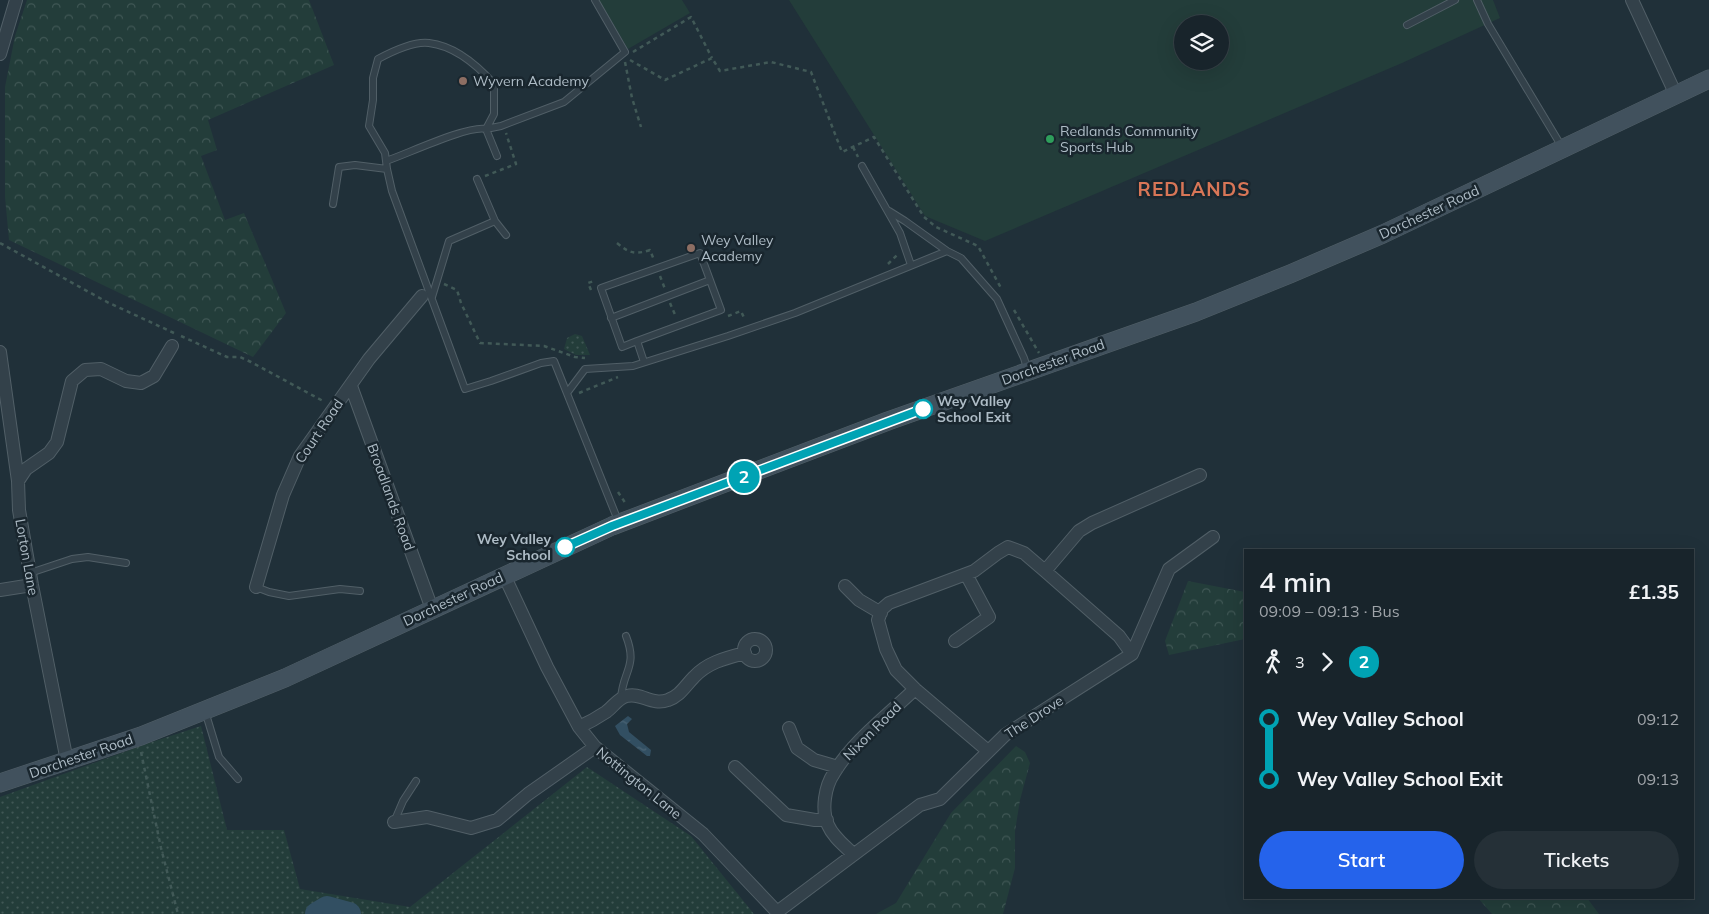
<!DOCTYPE html>
<html lang="en">
<head>
<meta charset="utf-8">
<style>
	body { margin:0; font-family:Mulish,sans-serif; background:#253037; color:#f1f3f6; height:100vh; display:flex; flex-direction:column; font-size:19px; white-space:nowrap }
	* { box-sizing:border-box; margin:0 }
	p { font-size:16px; color:#9fa4a9 }
	.icon { flex:none; width:28px; height:28px; fill:none; stroke:currentColor; stroke-width:2; stroke-linecap:round; stroke-linejoin:round }
	.map { position:relative; flex:1; overflow:hidden }
	.details { position:absolute; left:1244px; top:549px; width:450px; height:350px; display:flex; flex-direction:column; background:#18242b; border-radius:0px; box-shadow:0 5px 20px #0002,0 0 0 1px #364147 }
	.details>* { flex:none }
	.badge { padding:0 10px; border-radius:16px; font-size:18px; line-height:32px }
	.tools { position:absolute; left:1174px; top:15px; display:grid; gap:10px }
	.tools a { display:grid; place-items:center; width:55px; height:55px; border-radius:50%; background:#18242b; box-shadow:0 5px 20px #0002,0 0 0 1px #364147; font-size:25px }
	.map>.badge { position:absolute; translate:-50% -50%; box-shadow:0 0 0 2px #fff }
	.legs { display:flex; align-items:center; gap:8px; height:55px; padding:0 15px; font-size:16px }
	.legs p { margin-inline-start:auto }
	.summary { display:flex; align-items:center; justify-content:space-between; height:85px; padding:0 15px }
	h1 { font-size:28px; font-weight:600; line-height:38px }
	.action { display:flex; gap:10px; margin-top:auto; padding:10px 15px }
	.action a { flex:1; height:58px; border-radius:30px; background:#2563eb; color:#fff; font-size:20px; font-weight:600; line-height:58px; text-align:center }
	.action a+a { background:#253037; color:#f1f3f6 }
	ul { padding:0 15px; list-style:none }
	li { display:flex; align-items:center; gap:18px; height:60px; font-size:19px }
	li i { display:grid; place-items:center; width:8px; height:100%; margin:0 6px; background:currentColor }
	li i::after { content:''; width:12px; height:12px; margin:-6px; border:4px solid; border-radius:50%; background:#18242b }
	li p { margin-inline-start:auto }
	li:first-child i { background:linear-gradient(#0000 50%,currentColor 0) }
	li:last-child i { background:linear-gradient(currentColor 50%,#0000 0) }
	.map>svg:first-child { display:block }
	.grass { fill:url(#grass-dots) }
	.forest { fill:url(#forest-crowns) }
	.garden { fill:#233d3a; fill-rule:evenodd }
	.water { fill:url(#water-ripples) }
	.lines { fill:none; stroke-linecap:round; stroke-linejoin:round }
	.river { stroke:#324f62; stroke-width:24 }
	.lane-casing { stroke:#515f67; stroke-width:8 }
	.street-casing { stroke:#515f67; stroke-width:14 }
	.secondary-casing { stroke:#515f67; stroke-width:19 }
	.path { stroke:#415957; stroke-width:2.5; stroke-dasharray:4 4; stroke-linecap:butt }
	.lane { stroke:#33414a; stroke-width:6 }
	.street { stroke:#33414a; stroke-width:12 }
	.secondary { stroke:#41515d; stroke-width:18 }
	.line-1-casing { stroke:#fff; stroke-width:11 }
	.line-1 { stroke:#00a3b4; stroke-width:8 }
	.education-dot { fill:#8d6e63; stroke:#19262e; stroke-width:2 }
	.leisure-dot { fill:#2e9e5b; stroke:#19262e; stroke-width:2 }
	.stop-1-dot { fill:#fff; stroke:#00a3b4; stroke-width:2.5 }
	.labels { text-anchor:middle; dominant-baseline:central; stroke-width:5; stroke-linejoin:round; paint-order:stroke }
	.poi-label { font-size:14px; fill:#aebcc6; stroke:#19262e; text-anchor:start }
	.street-label { font-size:14px; fill:#aebcc6; stroke:#19262e }
	.stop-label { font-size:14px; font-weight:bold; fill:#aebcc6; stroke:#19262e; text-anchor:start }
	.district-label { font-size:19px; font-weight:bold; letter-spacing:1px; fill:#d87657; stroke:#19262e }
</style>
</head>
<body>
<div class="map">
<svg width="1709" height="914" viewBox="0 0 1709 914">
	<defs>
		<pattern id="grass-dots" width="8" height="8" patternUnits="userSpaceOnUse" patternTransform="scale(1.25)"><rect width="8" height="8" fill="#233d3a"/><path d="M2 2h.1M6 6h.1" fill="none" stroke="#405755" stroke-width="1.8" stroke-linecap="round"/></pattern>
		<pattern id="forest-crowns" width="20" height="18" patternUnits="userSpaceOnUse" patternTransform="scale(1.25)"><rect width="20" height="18" fill="#233d3a"/><path d="M2 6a3 3 0 1 1 6 0M12 15a3 3 0 1 1 6 0" fill="none" stroke="#405755"/></pattern>
		<pattern id="water-ripples" width="26" height="14" patternUnits="userSpaceOnUse" patternTransform="scale(1.25)"><rect width="26" height="14" fill="#324f62"/><path d="M2 4q2-2 4 0t4 0M15 11q2-2 4 0t4 0" fill="none" stroke="#4d6677"/></pattern>
	</defs>
	<rect width="100%" height="100%" fill="#203039"/>
	<path class="grass" d="M575 334 582 336 590 355H576L564 349 567 338Z
		M201 726 227 830H284L300 889 410 907 587 767 691 836 754 914H0V797L149 743Z"/>
	<path class="forest" d="M27 0H309L334 65 208 120 217 150 201 156 225 220 244 213 286 313 253 357 9 240 5 197V87L15 36Z
		M1188 581 1245 592V639L1169 655 1165 641Z
		M1016 746 1025 752 1030 763 1020 800 1015 831V868L1003 914H876L896 903 951 813Z
		M1478 898H1587L1599 914H1492Z"/>
	<path class="garden" d="M599 0H682L690 13 628 49Z
		M789 0H1493L1500 18 1402 63 985 241 925 216ZM1182 24H1220V61H1182Z"/>
	<path class="water" d="M628 716 632 719 627 724 629 732 651 750 650 756H647L620 735 615 726Z"/>
	<g class="lines">
		<path class="river" d="M317 914 327 908 349 914"/>
		<defs>
			<path id="lane" d="M1477 0 1488 24 1562 147
				M1407 25 1455 0
				M486 129 501 126 564 102 625 52 595 0
				M386 161C407 154 468 125 486 129L497 156
				M862 166 900 233 911 265
				M387 169 385 153 369 126 373 100V78L378 59C391 52 414 41 429 43 455 46 478 66 494 84V114L486 129
				M477 179 495 221
				M333 204 339 167 355 165 387 169 392 191 465 389 491 381 541 363 554 361 619 523
				M889 211 905 221 947 251
				M432 297 449 241 495 221 506 235
				M611 318 710 280
				M637 341 622 347 601 288 700 253 721 310 637 341 644 362
				M567 393 585 369 633 366 728 336 795 313 947 251 961 258 997 299 1024 358 1028 371
				M30 573 72 559 88 557 126 563
				M256 587 269 592 289 596 340 589 360 591
				M621 698C623 670 638 667 626 636
				M205 711 219 757 238 779
				M394 822 403 801 416 781"/>
			<path id="street" d="M1632 0 1676 95
				M0 54 16 0
				M0 352 18 481 19 510 32 585 67 761
				M351 386 432 609
				M18 481 26 469 49 453 57 442 72 381 85 370 101 369 126 381 141 383 154 376 172 346
				M1045 571 1079 531 1092 523 1200 475
				M504 575 547 667 579 727 595 747 703 834 779 914
				M845 586 859 600 881 613
				M256 587 283 495 300 456 369 359 422 296
				M0 590 32 585
				M744 650a11 11 0 1 1 22 0a11 11 0 1 1-22 0Z
				M955 641 989 617 966 574
				M579 727C588 723 597 718 606 712 613 707 618 698 627 696 641 692 652 706 668 700 680 696 685 686 694 677 708 662 726 658 745 653
				M789 728 797 748 814 760 838 767
				M988 751 915 689 896 670 886 649 878 620 882 609 889 603 974 571 998 553 1008 547 1024 553 1045 571 1119 636 1132 654
				M735 767 786 815 815 820H827
				M394 822 427 817 471 828 497 820 528 794 595 747
				M853 854C845 846 833 837 828 825 821 810 825 786 834 773 853 741 888 715 915 689
				M777 912 920 805 940 799 1005 735 1132 654 1169 569 1213 537"/>
			<path id="secondary" d="M0 783 141 736 285 678 612 526 888 421 1196 312 1290 274 1383 234 1709 79"/>
		</defs>
		<use href="#lane" class="lane-casing"/>
		<use href="#street" class="street-casing"/>
		<use href="#secondary" class="secondary-casing"/>
		<path class="path" d="M633 52 691 17 712 58
			M630 60 665 80 712 58 720 71 771 62 811 72 842 152 874 137 924 217 936 227 978 246 1001 288
			M625 62 632 98 641 127
			M853 147 858 157
			M485 176 516 164 506 133
			M0 243 107 302 174 333
			M617 243C629 253 635 255 650 250L654 260
			M888 264 898 254
			M660 276 665 289
			M444 284 457 290 461 303 480 343 544 346 575 357 585 358
			M591 290 588 283 594 281
			M670 303 676 317
			M1014 310 1039 353
			M728 316 741 311 745 320
			M181 336 227 357H240L251 362 323 401
			M579 393 618 377
			M618 492 626 504
			M141 752 161 848 178 914"/>
		<use href="#lane" class="lane"/>
		<use href="#street" class="street"/>
		<use href="#secondary" class="secondary"/>
	</g>
	<g class="lines">
		<defs>
			<path id="line-1" d="M565 547 612 526 923 409"/>
		</defs>
		<use href="#line-1" class="line-1-casing"/>
		<use href="#line-1" class="line-1"/>
	</g>
	<g class="education-dot">
		<circle cx="463" cy="81" r="5"/>
		<circle cx="691" cy="248" r="5"/>
	</g>
	<circle class="leisure-dot" cx="1050" cy="139" r="5"/>
	<g class="stop-1-dot">
		<circle cx="923" cy="409" r="9"/>
		<circle cx="565" cy="547" r="9"/>
	</g>
	<g class="labels">
		<g class="poi-label">
			<text x="473" y="81">Wyvern Academy</text>
			<text x="1060" y="131">Redlands Community<tspan x="1060" dy="16">Sports Hub</tspan></text>
			<text x="701" y="240">Wey Valley<tspan x="701" dy="16">Academy</tspan></text>
		</g>
		<g class="street-label">
			<text transform="translate(1429 212) rotate(-25)">Dorchester Road</text>
			<text transform="translate(1053 362) rotate(-20)">Dorchester Road</text>
			<text transform="translate(319 431) rotate(-56)">Court Road</text>
			<text transform="translate(391 497) rotate(70)">Broadlands Road</text>
			<text transform="translate(27 557) rotate(80)">Lorton Lane</text>
			<text transform="translate(453 599) rotate(-25)">Dorchester Road</text>
			<text transform="translate(1034 717) rotate(-33)">The Drove</text>
			<text transform="translate(872 731) rotate(-45)">Nixon Road</text>
			<text transform="translate(81 756) rotate(-19)">Dorchester Road</text>
			<text transform="translate(639 783) rotate(39)">Nottington Lane</text>
		</g>
		<g class="stop-label">
			<text x="937" y="401">Wey Valley<tspan x="937" dy="16">School Exit</tspan></text>
			<text x="551" y="539" text-anchor="end">Wey Valley<tspan x="551" dy="16">School</tspan></text>
		</g>
		<g class="district-label">
			<text x="1194" y="189">REDLANDS</text>
		</g>
	</g>
</svg>
<div class="tools">
<a><svg class="icon" aria-label="layers" viewBox="0 0 24 24"><path d="M12 4l9 5-9 5-9-5zM3 14l9 5 9-5"/></svg></a>
</div>
<b class="badge" style="left:744px;top:477px;background:#00a3b4;color:#fff">2</b>
<section class="details">
<div class="summary"><div><h1>4 min</h1><p>09:09 – 09:13 · Bus</p></div><b>£1.35</b></div>
<div class="legs"><svg class="icon" aria-label="walk" viewBox="0 0 24 24"><circle cx="13" cy="4" r="2"/><path d="M13 8l-2 6 4 7M11 14l-3 7M7 12l3-4h3l4 4"/></svg>3<svg class="icon" aria-label="forward" viewBox="0 0 24 24"><path d="M9 5l7 7-7 7"/></svg><b class="badge" style="background:#00a3b4;color:#fff">2</b></div>
<ul>
<li><i style="color:#00a3b4"></i><b>Wey Valley School</b><p>09:12</p></li>
<li><i style="color:#00a3b4"></i><b>Wey Valley School Exit</b><p>09:13</p></li>
</ul>
<div class="action"><a>Start</a><a>Tickets</a></div>
</section>
</div>
</body>
</html>
